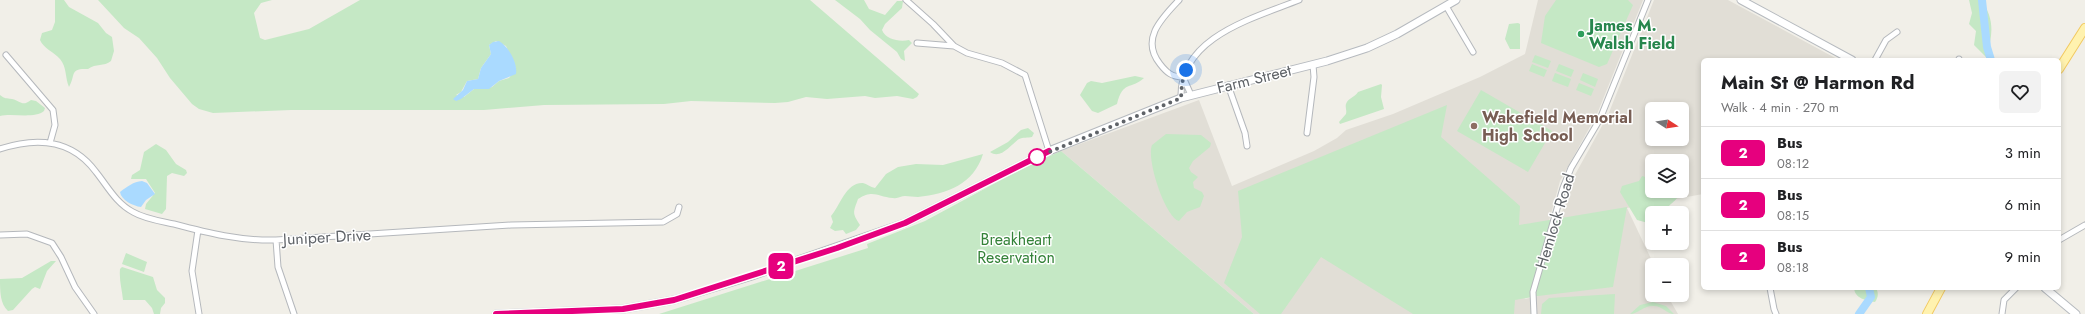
<!DOCTYPE html>
<html lang="en">
<head>
<meta charset="utf-8">
<style>
	body { margin:0; font-family:Jost,sans-serif; background:#f2f2f2; color:#202124; height:100vh; display:flex; flex-direction:column; font-size:15px; white-space:nowrap }
	* { box-sizing:border-box; margin:0 }
	p { font-size:13px; color:#757577 }
	.icon { flex:none; width:22px; height:22px; fill:none; stroke:currentColor; stroke-width:2; stroke-linecap:round; stroke-linejoin:round }
	.map { position:relative; flex:1; overflow:hidden }
	.details { position:absolute; left:1701px; top:58px; width:360px; height:232px; display:flex; flex-direction:column; background:#fff; border-radius:6px; box-shadow:0 2px 6px #0003 }
	.details>* { flex:none }
	.badge { padding:0 8px; border-radius:6px; font-size:14px; line-height:26px }
	.needle { width:26px; rotate:102deg }
	.fabs { position:absolute; left:1645px; top:102px; display:grid; gap:8px }
	.fabs a { display:grid; place-items:center; width:44px; height:44px; border-radius:6px; background:#fff; box-shadow:0 2px 6px #0003; font-size:20px }
	.you { position:absolute; width:20px; height:20px; margin:-10px; border:3px solid #fff; border-radius:50%; background:#1a73e8; box-shadow:0 0 0 6px #1a73e833 }
	.map>.badge { position:absolute; translate:-50% -50%; box-shadow:0 0 0 2px #fff }
	.round { display:grid; place-items:center; flex:none; width:42px; height:42px; border-radius:6px; background:#f2f2f2 }
	.headline { display:flex; align-items:center; justify-content:space-between; height:68px; padding:0 20px }
	h1 { font-size:19px; font-weight:700; line-height:30px }
	ul { padding:0; list-style:none }
	li { display:flex; align-items:center; gap:12px; height:52px; padding:0 20px; border-top:1px solid #e0e0e0 }
	li div { flex:1 }
	li b { display:block; font-size:15px }
	li em { font-style:normal }
	li .badge { min-width:44px; font-weight:700; text-align:center }
	.map>svg:first-child { display:block }
	.education { fill:#e1ded6; fill-rule:evenodd }
	.green { fill:#c5e8c5; fill-rule:evenodd }
	.water { fill:#aadaff }
	.lines { fill:none; stroke-linecap:round; stroke-linejoin:round }
	.river { stroke:#aadaff; stroke-width:8 }
	.minor-casing { stroke:#b5b8bc; stroke-width:7 }
	.secondary-casing { stroke:#b6babf; stroke-width:9 }
	.primary-casing { stroke:#f2c960; stroke-width:10 }
	.minor { stroke:#fff; stroke-width:5 }
	.secondary { stroke:#fff; stroke-width:7 }
	.primary { stroke:#fff2af; stroke-width:8 }
	.line-casing { stroke:#fff; stroke-width:9 }
	.line { stroke:#e6007e; stroke-width:6 }
	.walk { stroke:#5f6368; stroke-width:4; stroke-dasharray:0 7.2 }
	.leisure-dot { fill:#2e9e5b; stroke:#fff; stroke-width:1.5 }
	.education-dot { fill:#8d6e63; stroke:#fff; stroke-width:1.5 }
	.stop-dot { fill:#fff; stroke:#e6007e; stroke-width:2 }
	.labels { text-anchor:middle; dominant-baseline:central; stroke-width:3; stroke-linejoin:round; paint-order:stroke }
	.leisure-label { font-size:16px; font-weight:bold; fill:#27864d; stroke:#fff; text-anchor:start }
	.street-label { font-size:16px; fill:#5f6368; stroke:#fff }
	.education-label { font-size:16px; font-weight:bold; fill:#785e54; stroke:#fff; text-anchor:start }
	.park-label { font-size:16px; fill:#348238; stroke:#fff }
</style>
</head>
<body>
<div class="map">
<svg width="2085" height="314" viewBox="0 0 2085 314">
	<rect width="100%" height="100%" fill="#f1efe8"/>
	<path class="education" d="M1538 0H1643L1597 114 1560 181 1549 221 1495 229 1525 299 1538 296 1626 208 1560 219 1571 182 1608 115 1654 0H1728L1839 60H1703V194L1627 208 1654 265H1652V295H1667L1678 314H1254L1061 151 1199 100 1232 186 1314 151 1337 138 1346 130 1393 114 1480 77 1525 54ZM1652 109H1682V139H1652ZM1652 161H1682V191H1652Z"/>
	<path class="green" d="M55 0H64L69 7 98 23 106 33 112 37 114 51 111 61C104 67 96 63 88 69 69 68 76 75 69 87 65 78 67 67 60 59 54 52 43 48 40 40L42 33 52 30 55 22Z
		M98 0H272L261 3 254 13 260 38 265 40 309 29 360 0H810L919 94 917 97 913 99 897 96 875 98 865 96 827 99 806 97 788 102 775 103 691 101 664 104 544 105 484 110H291L213 113 199 109 192 104 170 78 157 58 139 38 124 28ZM496 41 506 46 516 69 509 78 499 81 492 87 485 89H474L464 97 456 95 461 92 467 81 478 79 481 68 491 54 489 45Z
		M835 0H864L869 9 885 15 897 1H903L902 8 885 24 882 30C886 40 900 42 909 40L912 43 904 51 905 61 901 59 897 52 870 30 860 19Z
		M1556 0H1628L1633 5 1607 64 1599 67 1541 43 1545 16Z
		M1969 0H1981C1995 19 1993 35 1986 57L1974 45 1976 31 1969 24 1972 13Z
		M1518 23 1520 24V49H1510L1505 39 1509 24Z
		M1535 55 1551 61 1548 68 1532 62Z
		M1532 64 1547 70 1544 77 1529 71Z
		M1559 64 1574 70 1571 77 1556 71Z
		M1555 73 1571 79 1568 87 1552 81Z
		M1583 73 1598 79 1595 87 1580 80Z
		M1135 76 1144 78C1131 90 1123 80 1117 104L1098 113 1092 111 1080 95 1087 83 1091 81 1102 83Z
		M1579 83 1594 89 1591 96 1576 90Z
		M1381 84 1382 85 1381 97 1384 109 1340 124 1339 122 1346 114C1347 110 1345 107 1346 104 1348 98 1355 97 1358 92Z
		M1481 90 1552 131 1528 172 1457 131Z
		M0 95C5 99 6 98 12 99 21 101 22 107 31 100L36 101 45 108 44 111C35 119 12 113 0 116Z
		M1447 105 1441 137 1520 206 1519 225 1627 207 1613 287 1538 296 1515 300 1514 314H1413L1321 257 1281 314H1260L1224 283 1242 237 1238 191Z
		M1028 128 1034 133 1032 137C1028 138 1023 137 1019 139 1011 144 1001 160 990 152L1008 142 1021 130Z
		M1166 134 1201 135 1211 143 1210 147 1193 161 1189 168 1191 172 1198 177 1193 182 1194 188 1202 192 1204 196 1200 207 1187 212 1179 221C1165 217 1146 159 1152 145Z
		M156 144 166 150 176 164 186 170 187 173 184 176 172 173 167 176 166 209 162 214 145 209 146 204 155 193 146 179H131L132 175 140 170 144 152Z
		M1061 151 1254 314H659L868 248 867 244 925 221 1025 167Z
		M983 154C974 184 947 194 918 197 913 197 909 196 905 196 901 196 898 199 893 198 877 197 874 189 858 199 853 213 852 213 860 225L856 230 846 234 843 230 835 231 830 228 833 222 831 216C840 206 846 182 863 183 867 184 870 187 875 188L886 174 898 167 916 164 943 165Z
		M1642 176 1652 179V191H1678C1680 199 1673 201 1669 206L1670 213H1652V224L1637 220 1620 192 1622 186 1639 181Z
		M126 253 147 262 144 272 122 264Z
		M51 261H56L47 271 40 289 35 287 32 289 13 310 8 311C0 304 0 291 0 279L22 278Z
		M122 267 153 277 157 290 165 298V303L161 308 160 314H154L152 308 145 300H123C122 289 119 281 120 269Z
		M1854 288H1876C1879 293 1878 298 1875 302 1866 300 1855 299 1854 288Z
		M1615 294 1614 314H1541L1542 304 1549 298Z
		M1653 302 1666 306 1674 314C1667 314 1662 306 1654 306 1644 305 1638 314 1630 314L1640 305Z"/>
	<path class="water" d="M499 41C508 46 518 63 516 74L499 81 489 89H474L461 99 456 101 453 99 463 90 467 81 478 79 481 68 491 54 489 45 493 42Z
		M142 181 147 183 155 194 146 200 141 207C133 206 121 200 120 192 128 186 133 182 142 181Z"/>
	<g class="lines">
		<path class="river" d="M1982 0 1987 47 1991 60
			M1859 314 1871 297 1869 288"/>
		<defs>
			<path id="minor" d="M906 0 933 24 954 46 967 53 1002 63 1025 75 1049 151
				M1179 0C1162 18 1140 39 1160 64 1167 73 1172 77 1183 77
				M1446 6 1473 52
				M917 43 954 46
				M6 55 53 110 55 125 50 143
				M1959 59V60
				M1875 60 1886 40 1897 32
				M1183 77 1191 95
				M1228 85 1245 133 1247 146
				M1181 98C1179 37 1254 18 1299 0
				M1307 133 1314 77 1313 65
				M0 149C36 137 72 139 96 172 108 187 116 203 133 212 145 219 160 221 174 224 208 233 240 241 276 240L511 225 663 222 677 214 679 207
				M198 230 192 271 199 314
				M0 235 27 234 52 243 61 257 75 287 94 314
				M276 240 278 267 294 314
				M2059 240 2085 225
				M1770 288 1774 309 1776 314
				M1534 314 1533 292 1563 188 1571 168 1600 119 1648 0
				M2002 314 2004 300 2016 288"/>
			<path id="secondary" d="M1741 0 1852 60
				M2045 288 2076 314
				M496 314 623 309 674 300 752 276 905 223 1049 151 1181 98 1327 61 1367 48 1397 34 1456 0"/>
			<path id="primary" d="M2059 69 2085 28
				M1927 314 1941 288"/>
		</defs>
		<use href="#minor" class="minor-casing"/>
		<use href="#secondary" class="secondary-casing"/>
		<use href="#primary" class="primary-casing"/>
		<use href="#minor" class="minor"/>
		<use href="#secondary" class="secondary"/>
		<use href="#primary" class="primary"/>
	</g>
	<g class="lines">
		<defs>
			<path id="line" d="M496 314 623 309 674 300 837 248 905 223 1049 151"/>
		</defs>
		<use href="#line" class="line-casing"/>
		<use href="#line" class="line"/>
		<path class="walk" d="M1037 157 1181 98 1182 83 1186 70"/>
	</g>
	<circle class="leisure-dot" cx="1581" cy="34" r="4"/>
	<circle class="education-dot" cx="1474" cy="126" r="4"/>
	<circle class="stop-dot" cx="1037" cy="157" r="8"/>
	<g class="labels">
		<g class="leisure-label">
			<text x="1589" y="25">James M.<tspan x="1589" dy="18">Walsh Field</tspan></text>
		</g>
		<g class="street-label">
			<text transform="translate(1254 79) rotate(-14)">Farm Street</text>
			<text transform="translate(1555 221) rotate(-73)">Hemlock Road</text>
			<text transform="translate(327 237) rotate(-3)">Juniper Drive</text>
		</g>
		<g class="education-label">
			<text x="1482" y="117">Wakefield Memorial<tspan x="1482" dy="18">High School</tspan></text>
		</g>
		<g class="park-label">
			<text x="1016" y="239">Breakheart<tspan x="1016" dy="18">Reservation</tspan></text>
		</g>
	</g>
</svg>
<div class="fabs">
<a><svg class="needle" viewBox="-14 -14 28 28"><path d="M0-13l5 13h-10z" fill="#e53935"/><path d="M0 13l5-13h-10z" fill="#757577"/></svg></a>
<a><svg class="icon" aria-label="layers" viewBox="0 0 24 24"><path d="M12 4l9 5-9 5-9-5zM3 14l9 5 9-5"/></svg></a>
<a>+</a>
<a>−</a>
</div>
<div class="you" style="left:1186px;top:70px"></div>
<b class="badge" style="left:781px;top:266px;background:#e6007e;color:#fff">2</b>
<section class="details">
<div class="headline"><div><h1>Main St @ Harmon Rd</h1><p>Walk · 4 min · 270 m</p></div><a class="round"><svg class="icon" aria-label="heart" viewBox="0 0 24 24"><path d="M12 20l-8-8c-3-5 5-10 8-4 3-6 11-1 8 4z"/></svg></a></div>
<ul>
<li><span class="badge" style="background:#e6007e;color:#fff">2</span><div><b>Bus</b><p>08:12</p></div><em>3 min</em></li>
<li><span class="badge" style="background:#e6007e;color:#fff">2</span><div><b>Bus</b><p>08:15</p></div><em>6 min</em></li>
<li><span class="badge" style="background:#e6007e;color:#fff">2</span><div><b>Bus</b><p>08:18</p></div><em>9 min</em></li>
</ul>
</section>
</div>
</body>
</html>
